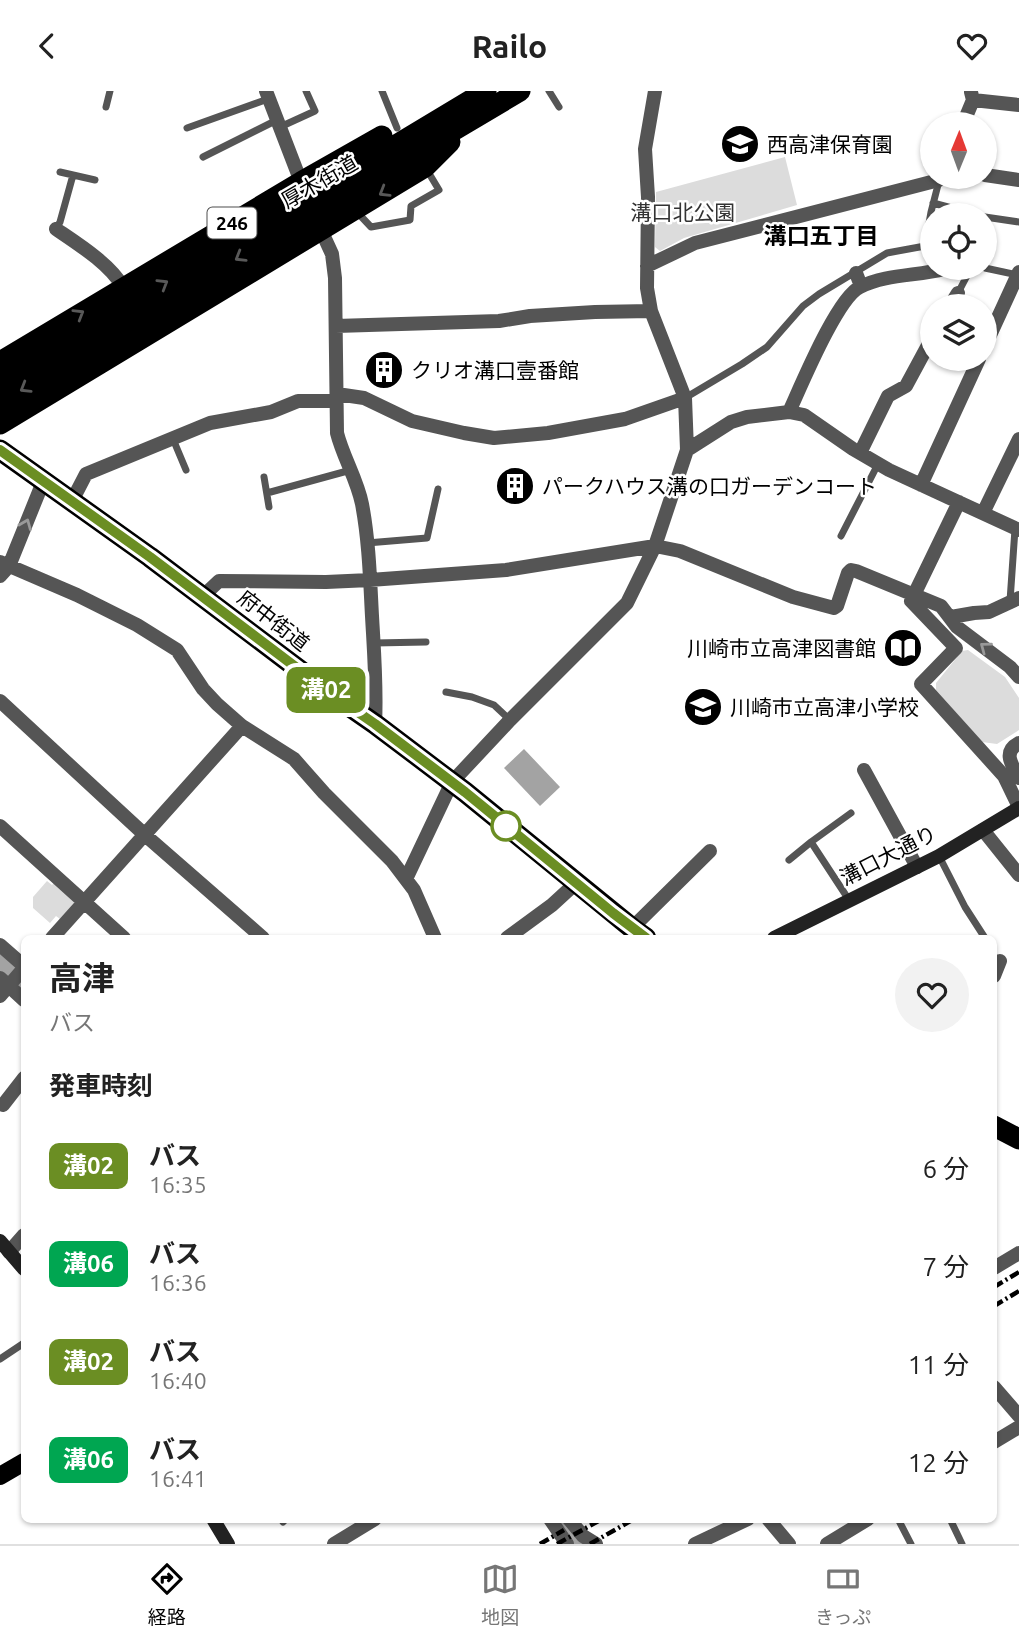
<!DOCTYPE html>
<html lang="ja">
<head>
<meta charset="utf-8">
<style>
	body { margin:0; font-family:Ubuntu,"Noto Sans JP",sans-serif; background:#f2f2f2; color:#222; height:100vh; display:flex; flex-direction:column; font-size:26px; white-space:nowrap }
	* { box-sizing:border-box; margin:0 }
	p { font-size:23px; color:#767676 }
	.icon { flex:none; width:38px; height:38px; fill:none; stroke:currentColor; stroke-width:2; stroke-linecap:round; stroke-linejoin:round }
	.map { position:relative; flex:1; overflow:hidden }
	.panel { position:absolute; left:21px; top:844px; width:976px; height:588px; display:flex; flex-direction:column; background:#fff; border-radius:10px; box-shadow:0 2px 5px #0004 }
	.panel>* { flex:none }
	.badge { padding:0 14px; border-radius:10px; font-size:24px; line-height:46px }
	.needle { width:46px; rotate:1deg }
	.buttons { position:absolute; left:920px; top:21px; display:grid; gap:14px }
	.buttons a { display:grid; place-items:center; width:77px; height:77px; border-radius:50%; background:#fff; box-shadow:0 2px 5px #0004; font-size:35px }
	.map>.badge { position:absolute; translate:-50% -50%; box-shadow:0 0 0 4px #fff }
	h2 { padding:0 28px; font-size:26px; line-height:63px }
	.round { display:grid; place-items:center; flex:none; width:74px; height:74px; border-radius:37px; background:#f2f2f2 }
	.summary { display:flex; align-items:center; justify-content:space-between; height:119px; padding:0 28px }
	h1 { font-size:33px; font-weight:700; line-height:52px }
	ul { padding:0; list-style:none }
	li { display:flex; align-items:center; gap:21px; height:98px; padding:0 28px }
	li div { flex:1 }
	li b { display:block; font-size:26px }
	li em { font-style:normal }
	li .badge { min-width:77px; font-weight:700; text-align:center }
	header { display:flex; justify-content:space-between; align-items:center; height:91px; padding:0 28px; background:#fff; font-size:32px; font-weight:700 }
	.tabs { display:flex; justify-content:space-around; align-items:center; height:98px; border-top:2px solid #e0e0e0; background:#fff; font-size:19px; color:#767676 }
	.tabs a { display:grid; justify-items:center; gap:4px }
	.tabs .selected { color:#000 }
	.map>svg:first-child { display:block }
	.green { fill:#dcdcdc }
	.water { fill:#a3a3a3 }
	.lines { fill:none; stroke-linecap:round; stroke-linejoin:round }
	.river { stroke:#a3a3a3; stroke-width:26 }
	.lane { stroke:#555; stroke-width:7 }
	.street { stroke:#555; stroke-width:14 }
	.secondary { stroke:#222; stroke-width:14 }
	.primary { stroke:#000; stroke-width:18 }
	.highway { stroke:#000; stroke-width:21 }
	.rail { stroke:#000; stroke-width:4.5; stroke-dasharray:10 3.5 2 3.5; stroke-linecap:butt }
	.oneway { stroke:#595959 }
	.oneway2 { stroke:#999 }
	.line-casing { stroke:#fff; stroke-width:16 }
	.line { stroke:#6b8e23; stroke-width:10 }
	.stop-dot { fill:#fff; stroke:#6b8e23; stroke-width:3.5 }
	.labels { text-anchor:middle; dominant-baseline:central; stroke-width:5; stroke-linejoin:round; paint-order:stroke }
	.shield { fill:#fff; stroke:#4c4c4c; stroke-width:2 }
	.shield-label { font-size:19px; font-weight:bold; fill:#000 }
	.poi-label { font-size:21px; fill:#000; stroke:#fff; text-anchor:start }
	.street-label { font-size:21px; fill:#000; stroke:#fff }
	.park-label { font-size:21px; fill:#333; stroke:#fff }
	.neighbourhood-label { font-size:23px; font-weight:bold; fill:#000; stroke:#fff }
</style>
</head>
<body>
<header><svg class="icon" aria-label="back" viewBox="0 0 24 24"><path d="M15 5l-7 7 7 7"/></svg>Railo<svg class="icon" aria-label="heart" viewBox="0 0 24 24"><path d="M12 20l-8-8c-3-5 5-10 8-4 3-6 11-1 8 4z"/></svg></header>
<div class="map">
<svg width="1019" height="1453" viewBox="0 0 1019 1453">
	<rect width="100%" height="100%" fill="#fff"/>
	<path class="green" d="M785 66 797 114 684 147 660 160 655 156 656 101Z
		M968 559 1005 586 1019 607V639L997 653 982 651 936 599V592L962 560Z
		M47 790 52 794 56 790 77 809 60 828 56 825 50 832 33 817V806Z"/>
	<path class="water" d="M524 658 560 696 540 715 504 677Z"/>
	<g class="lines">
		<path class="river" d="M0 869 24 891
			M560 1428 566 1438 583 1453"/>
		<path class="lane" d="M382 0 397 37
			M549 0 559 16
			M106 16 110 0
			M280 36 315 20 306 0
			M187 37 268 8
			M203 66 277 29
			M60 81 95 89
			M933 112 978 124
			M356 120 371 136 410 129 411 115 439 99 427 79
			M985 126 1019 131
			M56 138 60 131 73 84
			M985 177 1018 184
			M944 178 957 177
			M958 202 971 177
			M685 307 742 273 767 256 803 215 819 203 887 162 925 155 931 121 939 90
			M173 348 186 379
			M264 386 269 416
			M267 402 351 379
			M841 445 878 373
			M367 452 427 447 438 398
			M1010 510 1015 438
			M374 552 426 551
			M446 601 472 606 494 614 510 629
			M811 751 849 809
			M939 765 965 816 985 847
			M789 769 811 751 851 722
			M0 1268 24 1252
			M898 1428 911 1453
			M950 1428 962 1453
			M283 1431 286 1428"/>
		<path class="street" d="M266 0 301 91
			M973 9 1019 14
			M963 33 973 9 971 1
			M985 84 1019 89
			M56 138C78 153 110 173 123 196
			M321 139 332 163 335 187 337 342C343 366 357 388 362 413 369 450 370 488 372 525 374 561 377 597 375 633
			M647 175 695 152 939 89 941 86
			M856 182 861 195
			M950 215 958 202
			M336 235 499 230 530 225 595 221 651 220
			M985 255 1019 181
			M337 303 364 307 412 330 464 342 494 347 548 342 625 328 685 307
			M789 321C801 295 837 207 860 196 886 183 917 185 944 178
			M687 359 731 331 747 326 789 321 804 324 853 358 889 379 1019 439
			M860 362 888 305 906 295 933 245
			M921 394 979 268
			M72 410 86 383 210 332 271 321 298 310H337
			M959 411 911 510 956 557 921 593 1004 685 1019 716
			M983 422 1019 348
			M0 471 77 504 137 534 177 559 203 598 217 613 242 635 294 668 324 702 392 770 414 799 435 847
			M0 485 9 475 43 391
			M203 505 219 490 326 491 370 489 506 479 655 455 680 460 793 506 834 517 837 515 848 482 851 479 856 480 941 515 957 536 1010 576 1019 586
			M951 526 974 522 989 521 1019 507
			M0 610 145 744 263 847
			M1019 652C1002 661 1012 674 1019 687
			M864 679 917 776
			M0 735 124 847
			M983 739 1019 784
			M406 788 452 691 510 629 627 512 655 455 687 359 685 307 651 220 647 197 648 106 645 58 655 0
			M632 837 710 760
			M52 847 242 635
			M507 847 552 814 576 792
			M0 854 24 875
			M994 885 1000 870
			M0 887 24 909
			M0 905 24 877
			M3 1014 24 987
			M9 1161 24 1144
			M994 1177 1019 1162
			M994 1296 1019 1325
			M994 1351 1019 1336
			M550 1428 567 1453
			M569 1428 583 1445 596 1453
			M768 1428 789 1453
			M334 1453 375 1428
			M695 1453 748 1428
			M827 1453 868 1428"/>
		<path class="secondary" d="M774 847 939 765 1019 717
			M0 1150 24 1178
			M213 1428 228 1453"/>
		<path class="primary" d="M0 1385 24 1371"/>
		<path class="highway" d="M0 271 301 91 382 45
			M0 292 486 0
			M0 312 299 131 520 0
			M0 333 425 76 450 51
			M0 359 150 466 326 599 375 633 465 701 632 837 646 847
			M994 1035 1019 1048"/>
		<path class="rail" d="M994 1196 1019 1181
			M994 1215 1019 1200
			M540 1453 564 1439
			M557 1453 602 1428
			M590 1453 634 1428"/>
	</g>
	<defs><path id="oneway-chevron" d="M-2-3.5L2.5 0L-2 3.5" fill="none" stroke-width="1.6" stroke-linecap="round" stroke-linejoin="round" transform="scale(1.75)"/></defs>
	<g class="oneway">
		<use href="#oneway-chevron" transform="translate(384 101) rotate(149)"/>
		<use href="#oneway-chevron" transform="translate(240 166) rotate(149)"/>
		<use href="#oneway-chevron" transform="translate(163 193) rotate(-31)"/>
		<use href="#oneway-chevron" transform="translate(79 223) rotate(-31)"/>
		<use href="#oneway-chevron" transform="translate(25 297) rotate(149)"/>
	</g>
	<g class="oneway2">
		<use href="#oneway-chevron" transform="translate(26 433) rotate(-68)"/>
		<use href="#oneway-chevron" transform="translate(985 556) rotate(-143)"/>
	</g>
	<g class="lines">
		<defs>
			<path id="line" d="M0 359 150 466 326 599 375 633 465 701 613 822 646 847"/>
		</defs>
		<use href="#line" class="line-casing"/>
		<use href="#line" class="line"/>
	</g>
	<defs>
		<symbol id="school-disc" viewBox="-11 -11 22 22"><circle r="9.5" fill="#000" stroke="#fff"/><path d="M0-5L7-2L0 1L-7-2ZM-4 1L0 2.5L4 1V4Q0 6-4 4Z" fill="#fff"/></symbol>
		<symbol id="building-disc" viewBox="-11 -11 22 22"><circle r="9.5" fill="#000" stroke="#fff"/><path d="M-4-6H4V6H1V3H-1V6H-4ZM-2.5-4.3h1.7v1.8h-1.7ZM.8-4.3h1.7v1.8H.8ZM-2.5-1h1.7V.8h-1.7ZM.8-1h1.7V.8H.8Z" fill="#fff"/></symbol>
		<symbol id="library-disc" viewBox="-11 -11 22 22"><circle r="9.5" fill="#000" stroke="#fff"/><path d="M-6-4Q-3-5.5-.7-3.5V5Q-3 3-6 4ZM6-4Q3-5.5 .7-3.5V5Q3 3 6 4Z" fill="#fff"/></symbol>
	</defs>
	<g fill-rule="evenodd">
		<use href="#school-disc" x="718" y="31" width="44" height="44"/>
		<use href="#building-disc" x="362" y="257" width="44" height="44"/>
		<use href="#building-disc" x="493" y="373" width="44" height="44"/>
		<use href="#library-disc" x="881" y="535" width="44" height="44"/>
		<use href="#school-disc" x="681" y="594" width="44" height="44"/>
	</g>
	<circle class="stop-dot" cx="506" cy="735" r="14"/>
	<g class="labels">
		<rect class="shield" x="207.5" y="116.5" width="49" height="31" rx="5"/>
		<g class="shield-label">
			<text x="232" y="132">246</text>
		</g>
		<g class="poi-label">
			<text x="767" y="53">西高津保育園</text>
			<text x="411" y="279">クリオ溝口壹番館</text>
			<text x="542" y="395">パークハウス溝の口ガーデンコート</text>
			<text x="876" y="557" text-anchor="end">川崎市立高津図書館</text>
			<text x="730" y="616">川崎市立高津小学校</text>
		</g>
		<g class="street-label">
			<text transform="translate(319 90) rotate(-30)">厚木街道</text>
			<text transform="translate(274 529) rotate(38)">府中街道</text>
			<text transform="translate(888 764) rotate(-27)">溝口大通り</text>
		</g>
		<g class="park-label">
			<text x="683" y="121">溝口北公園</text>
		</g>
		<g class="neighbourhood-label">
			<text x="821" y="144">溝口五丁目</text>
		</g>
	</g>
</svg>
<div class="buttons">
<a><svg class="needle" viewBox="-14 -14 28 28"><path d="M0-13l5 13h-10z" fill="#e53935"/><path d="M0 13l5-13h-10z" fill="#767676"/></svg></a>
<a><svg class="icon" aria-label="locate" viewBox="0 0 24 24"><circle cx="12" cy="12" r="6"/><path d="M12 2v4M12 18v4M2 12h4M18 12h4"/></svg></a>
<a><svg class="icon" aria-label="layers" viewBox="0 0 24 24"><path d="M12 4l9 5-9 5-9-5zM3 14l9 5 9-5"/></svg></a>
</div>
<b class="badge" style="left:326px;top:599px;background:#6b8e23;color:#fff">溝02</b>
<section class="panel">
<div class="summary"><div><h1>高津</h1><p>バス</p></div><a class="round"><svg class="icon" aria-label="heart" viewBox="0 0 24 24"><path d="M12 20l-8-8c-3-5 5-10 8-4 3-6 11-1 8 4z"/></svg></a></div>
<h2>発車時刻</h2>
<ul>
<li><span class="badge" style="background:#6b8e23;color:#fff">溝02</span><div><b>バス</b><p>16:35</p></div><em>6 分</em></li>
<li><span class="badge" style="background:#00a651;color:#fff">溝06</span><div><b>バス</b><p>16:36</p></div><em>7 分</em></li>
<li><span class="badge" style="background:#6b8e23;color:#fff">溝02</span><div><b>バス</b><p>16:40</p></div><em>11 分</em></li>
<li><span class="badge" style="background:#00a651;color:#fff">溝06</span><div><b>バス</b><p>16:41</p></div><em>12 分</em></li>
</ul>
</section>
</div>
<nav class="tabs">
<a class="selected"><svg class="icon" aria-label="directions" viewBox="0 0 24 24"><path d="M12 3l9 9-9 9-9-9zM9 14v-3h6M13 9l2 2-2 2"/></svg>経路</a>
<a><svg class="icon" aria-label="map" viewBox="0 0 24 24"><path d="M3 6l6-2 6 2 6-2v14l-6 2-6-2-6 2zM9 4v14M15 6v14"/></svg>地図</a>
<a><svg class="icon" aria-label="tickets" viewBox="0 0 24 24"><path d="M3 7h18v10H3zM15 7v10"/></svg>きっぷ</a>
</nav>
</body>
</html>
